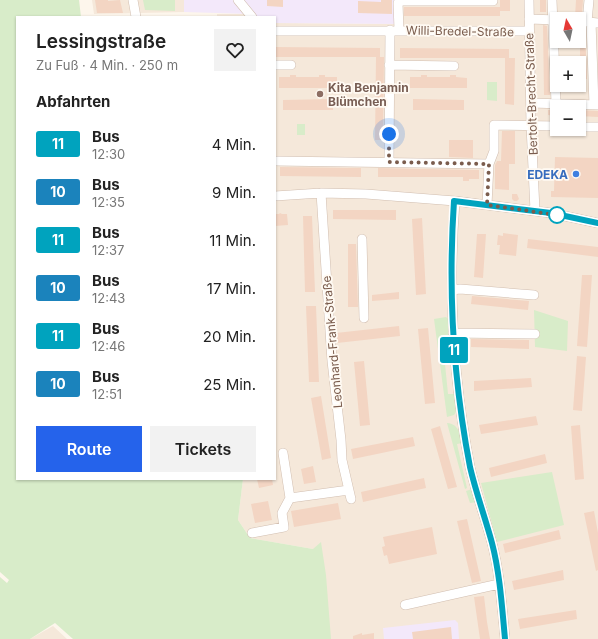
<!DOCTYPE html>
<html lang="de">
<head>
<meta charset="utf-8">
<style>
	body { margin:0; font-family:Inter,sans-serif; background:#f2f2f2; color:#222; height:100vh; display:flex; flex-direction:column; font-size:15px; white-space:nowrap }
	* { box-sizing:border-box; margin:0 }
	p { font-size:13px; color:#767676 }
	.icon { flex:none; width:22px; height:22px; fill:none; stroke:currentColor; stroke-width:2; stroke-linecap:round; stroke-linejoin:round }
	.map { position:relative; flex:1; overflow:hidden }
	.side { position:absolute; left:16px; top:16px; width:260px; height:464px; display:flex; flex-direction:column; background:#fff; border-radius:0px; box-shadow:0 1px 3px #0004 }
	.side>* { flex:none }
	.badge { padding:0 8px; border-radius:3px; font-size:14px; line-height:26px }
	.needle { width:26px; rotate:351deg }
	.tools { position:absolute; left:550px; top:12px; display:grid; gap:8px }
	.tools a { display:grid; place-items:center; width:36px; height:36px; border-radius:0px; background:#fff; box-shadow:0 1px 3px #0004; font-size:20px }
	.you { position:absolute; width:20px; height:20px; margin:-10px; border:3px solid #fff; border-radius:50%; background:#1a73e8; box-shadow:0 0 0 6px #1a73e833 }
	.map>.badge { position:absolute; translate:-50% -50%; box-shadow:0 0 0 2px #fff }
	h2 { padding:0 20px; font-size:15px; line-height:36px }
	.round { display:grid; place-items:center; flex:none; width:42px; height:42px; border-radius:0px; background:#f2f2f2 }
	.head { display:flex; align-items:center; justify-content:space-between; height:68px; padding:0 20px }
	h1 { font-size:19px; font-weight:600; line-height:30px }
	.cta { display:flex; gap:8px; margin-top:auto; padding:8px 20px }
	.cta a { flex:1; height:46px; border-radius:0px; background:#2563eb; color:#fff; font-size:16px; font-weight:600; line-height:46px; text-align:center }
	.cta a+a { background:#f2f2f2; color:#222 }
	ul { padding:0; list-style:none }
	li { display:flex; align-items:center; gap:12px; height:48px; padding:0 20px }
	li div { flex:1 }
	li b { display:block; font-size:15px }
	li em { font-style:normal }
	li .badge { min-width:44px; font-weight:700; text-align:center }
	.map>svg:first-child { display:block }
	.residential { fill:#f5e8da; fill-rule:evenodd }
	.education { fill:#f3e8fa }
	.green { fill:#d8ecc9 }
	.building { fill:#f3d5c3 }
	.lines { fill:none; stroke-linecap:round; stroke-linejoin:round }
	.minor-casing { stroke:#d1beb0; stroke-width:10 }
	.minor { stroke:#fff; stroke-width:9 }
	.line-casing { stroke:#fff; stroke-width:9 }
	.line { stroke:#00a3be; stroke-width:6 }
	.walk { stroke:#7a5c4d; stroke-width:4; stroke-dasharray:0 7.2 }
	.education-dot { fill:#8d6e63; stroke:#fffaf3; stroke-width:1.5 }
	.shop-dot { fill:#3f7fe0; stroke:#fffaf3; stroke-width:1.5 }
	.stop-dot { fill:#fff; stroke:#00a3be; stroke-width:2 }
	.labels { text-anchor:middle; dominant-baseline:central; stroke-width:3.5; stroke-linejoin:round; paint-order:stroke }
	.street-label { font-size:12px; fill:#7a5c4d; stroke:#fffaf3 }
	.education-label { font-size:12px; font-weight:bold; fill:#785e54; stroke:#fffaf3; text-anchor:start }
	.shop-label { font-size:12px; font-weight:bold; fill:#366cbe; stroke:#fffaf3; text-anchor:end }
</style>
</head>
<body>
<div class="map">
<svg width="598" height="639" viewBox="0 0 598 639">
	<rect width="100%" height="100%" fill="#fdf6ec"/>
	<path class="residential" d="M92 0H184V12L94 14Z
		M401 0H598V639H316L313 549 250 538 238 520 243 479H275V23L398 24ZM557 19H579V41H557ZM557 63H579V85H557ZM557 107H579V129H557Z
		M217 14H249L251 17H217Z
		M53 626 67 639H30Z"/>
	<path class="education" d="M184 0H401L398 24 275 23V17H251L249 14 184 12Z
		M455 620 458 623 459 639H384L383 628Z"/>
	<path class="green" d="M0 0H79L81 17H17V479H243L238 520 250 538 313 549 321 542 326 575 331 639H73L55 623 30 639H0V577L7 583 9 580 0 572Z
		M143 0H175V11L145 10Z
		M487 82H497V101L487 100Z
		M297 124H305V135H297Z
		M534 310 568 321 567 351 535 347Z
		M446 317 450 321V342L443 344 448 394H454L456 412 454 415 447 417 434 319Z
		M447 423C459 424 460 434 462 443L457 444 467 488 465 489Z
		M552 472 564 525 497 542 481 483Z
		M472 489 477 502 470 503 466 491Z"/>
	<path class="building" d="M95 0H108V1L120 0 123 13H97Z
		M267 0H283V7L267 6Z
		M381 0H392V14L358 13V1L381 2Z
		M500 0H510V11H500V16H404V7H500Z
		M540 0H546V12H540Z
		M576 0H583L582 15 575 17Z
		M543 25 547 26 550 95H544Z
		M580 28H585L587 79H580Z
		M275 47 380 48V57H384L383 140H375L376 57H275Z
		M400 48 509 49V58H515L514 105 505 104V58H400Z
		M290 75H296V77H319V75H325V77H337V88H279V77H290Z
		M421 75H427V77H450V75H456V77L467 78V88H410V77H421Z
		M333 99V110H283V100Z
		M413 99 464 100V110H413Z
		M548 110H557V116L548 115Z
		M579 110 598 111V117L579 116Z
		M502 131H515V164H509V190L495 189V165L497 161H501Z
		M449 140H473V158L449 157Z
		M555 157 598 158V198L551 197V191H554Z
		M280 167 361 168V177L280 176Z
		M378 168 479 170V179H469V181H463V177H378Z
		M512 194H517L519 199 517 201H514L512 199Z
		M333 210H396V220L333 219Z
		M280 213 282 214H287L288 225 275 226V214H279Z
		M303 216H312L315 292H305Z
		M422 218 426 294 416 295 412 219Z
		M503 233 518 235 516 256 499 254 500 245H497L498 235 503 236Z
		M477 234H486L483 278 474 277Z
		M528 239 598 247V257L527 248Z
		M348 244H356L358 307H348Z
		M582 275H592L587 347 577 346Z
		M399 292V299L372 301V295Z
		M472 296 529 301 528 310 471 304Z
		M306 306H316L319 382H309Z
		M399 326 400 336 337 343 336 333Z
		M428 328 435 403 425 404 418 329Z
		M471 339 529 340V349L471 347Z
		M577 356 586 357 582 411 573 410Z
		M364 361 370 425 360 426 354 362Z
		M531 378 532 387 474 391V381Z
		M321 396 331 458 322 460 311 398Z
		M536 416 538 425 481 434 479 425Z
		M580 425 584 479 575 480 571 426Z
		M440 426 457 487 448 489 431 429Z
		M413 437 415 446 353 459 351 449Z
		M545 454 547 463 491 477 489 468Z
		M313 466 316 482 304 484 301 469Z
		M424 478 426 488 363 502 361 492Z
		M257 479H272L273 485 259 488Z
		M268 501 272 520 255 523 251 504Z
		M338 503 341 519 294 527 291 511Z
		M594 511 598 533V570L596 571 584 513Z
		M467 519 481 581 472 583 457 521Z
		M432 527 437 554 389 564 387 555 384 556 382 547 385 546 383 537Z
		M559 530 561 539 505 553 503 544Z
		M563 570 564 580 514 590 512 581Z
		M484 596 487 622 490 639H480L474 597Z
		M576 610 577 619 520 629 518 619Z
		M451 627 452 639H413L412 632Z
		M362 633V635L374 633V639H353V636Z"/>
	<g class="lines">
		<defs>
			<path id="minor" d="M133 0 136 17
				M238 0 252 17
				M529 0 531 125 535 211
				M552 0 556 103
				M401 1H493
				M529 19 557 20
				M579 21 598 23
				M587 22 589 0
				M591 22 594 105
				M399 30 398 3 401 0
				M275 31H529
				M275 65H291
				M389 65 454 66
				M531 103 598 105
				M579 127H598
				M275 161 489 164 487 205
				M389 162 390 30
				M489 164 494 151V125L557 126
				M321 193 332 361 341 440 342 460 351 499
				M275 196 321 193 366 194 455 201 551 213 598 223
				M455 201C448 290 453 379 470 467 476 493 485 517 492 543 500 574 502 607 505 639
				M362 239 364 318
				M452 290 460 289 534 295
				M453 333 535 334
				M283 453 290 498 349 490
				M252 533 284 527 282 513 290 498
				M405 605 499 584"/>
		</defs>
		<use href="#minor" class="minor-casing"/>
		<use href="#minor" class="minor"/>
	</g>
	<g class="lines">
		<defs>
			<path id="line" d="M505 639C502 607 500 574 492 543 485 517 476 493 470 467 453 379 448 290 454 201L551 213 598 223"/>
		</defs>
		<use href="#line" class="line-casing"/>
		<use href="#line" class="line"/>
		<path class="walk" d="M389 134V162L489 164 487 205 557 215"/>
	</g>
	<circle class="education-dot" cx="320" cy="94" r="4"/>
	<circle class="shop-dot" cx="576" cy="174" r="4"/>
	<circle class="stop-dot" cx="557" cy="215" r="8"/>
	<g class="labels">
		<g class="street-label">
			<text transform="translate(460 31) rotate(1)">Willi-Bredel-Straße</text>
			<text transform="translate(531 94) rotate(-92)">Bertolt-Brecht-Straße</text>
			<text transform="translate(332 342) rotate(-95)">Leonhard-Frank-Straße</text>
		</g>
		<g class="education-label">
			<text x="328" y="87">Kita Benjamin<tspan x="328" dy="14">Blümchen</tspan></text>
		</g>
		<g class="shop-label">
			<text x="568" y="174">EDEKA</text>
		</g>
	</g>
</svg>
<div class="tools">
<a><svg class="needle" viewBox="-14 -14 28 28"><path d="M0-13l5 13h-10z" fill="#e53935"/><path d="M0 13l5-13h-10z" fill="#767676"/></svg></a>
<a>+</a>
<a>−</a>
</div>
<div class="you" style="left:389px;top:134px"></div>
<b class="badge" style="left:454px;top:350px;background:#00a3be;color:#fff">11</b>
<section class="side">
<div class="head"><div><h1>Lessingstraße</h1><p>Zu Fuß · 4 Min. · 250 m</p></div><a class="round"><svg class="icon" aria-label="heart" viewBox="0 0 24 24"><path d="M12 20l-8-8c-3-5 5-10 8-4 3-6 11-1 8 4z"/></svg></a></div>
<h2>Abfahrten</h2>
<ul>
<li><span class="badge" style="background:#00a3be;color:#fff">11</span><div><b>Bus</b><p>12:30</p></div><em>4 Min.</em></li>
<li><span class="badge" style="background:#1b83bc;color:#fff">10</span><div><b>Bus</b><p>12:35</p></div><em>9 Min.</em></li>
<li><span class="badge" style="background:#00a3be;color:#fff">11</span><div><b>Bus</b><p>12:37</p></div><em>11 Min.</em></li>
<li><span class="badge" style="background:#1b83bc;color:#fff">10</span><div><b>Bus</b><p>12:43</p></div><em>17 Min.</em></li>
<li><span class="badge" style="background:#00a3be;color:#fff">11</span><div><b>Bus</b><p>12:46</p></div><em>20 Min.</em></li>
<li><span class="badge" style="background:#1b83bc;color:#fff">10</span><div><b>Bus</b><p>12:51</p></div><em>25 Min.</em></li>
</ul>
<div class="cta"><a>Route</a><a>Tickets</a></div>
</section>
</div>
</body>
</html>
